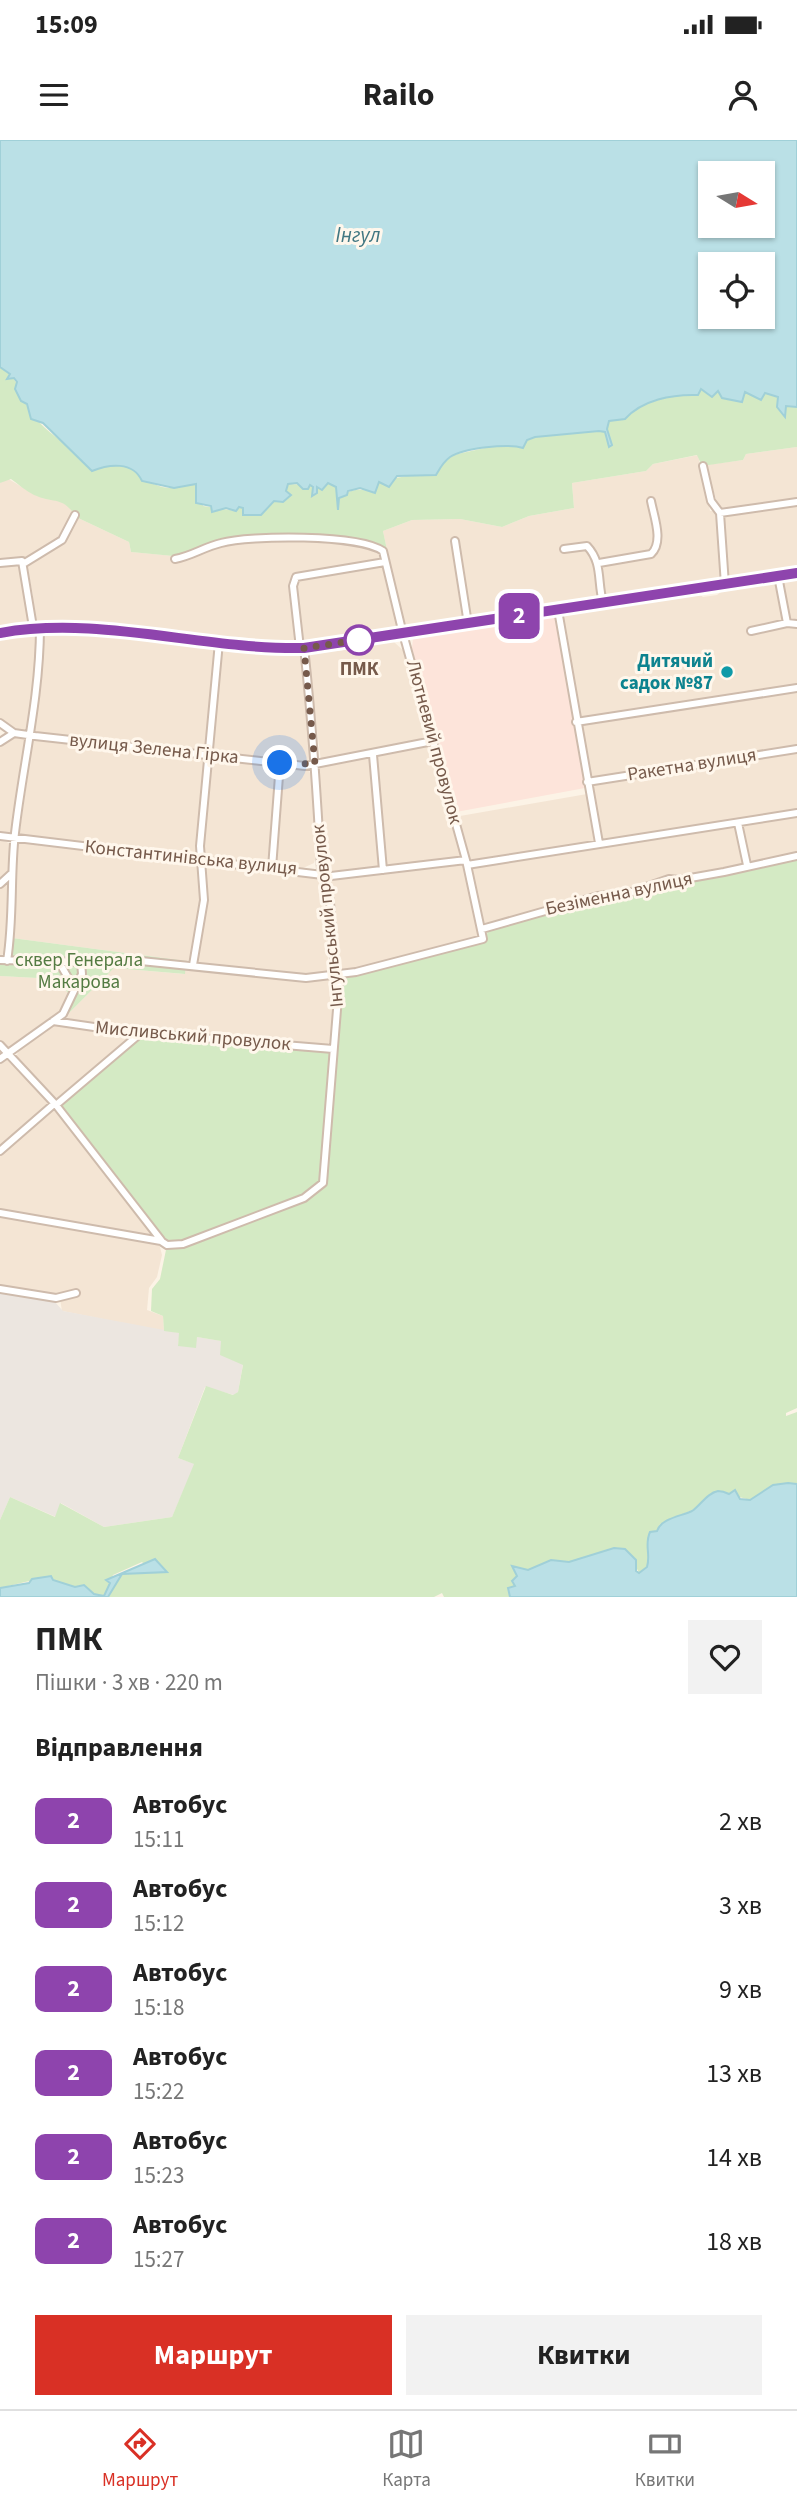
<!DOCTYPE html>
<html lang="uk">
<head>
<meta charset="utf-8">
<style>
	body { margin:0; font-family:"Source Sans 3",sans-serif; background:#f2f2f2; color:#222; height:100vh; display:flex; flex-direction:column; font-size:26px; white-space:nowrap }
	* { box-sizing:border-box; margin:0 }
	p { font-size:23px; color:#767676 }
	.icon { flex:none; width:38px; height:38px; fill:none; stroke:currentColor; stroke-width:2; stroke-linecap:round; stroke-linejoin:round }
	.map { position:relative; height:1457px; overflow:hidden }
	.details { display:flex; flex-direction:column; background:#fff; flex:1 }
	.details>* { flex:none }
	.badge { padding:0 14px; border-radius:10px; font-size:24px; line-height:46px }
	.needle { width:46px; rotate:101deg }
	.buttons { position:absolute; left:698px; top:21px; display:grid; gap:14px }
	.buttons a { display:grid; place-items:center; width:77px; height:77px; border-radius:0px; background:#fff; box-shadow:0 2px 5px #0004; font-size:35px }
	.you { position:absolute; width:35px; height:35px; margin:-18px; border:5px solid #fff; border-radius:50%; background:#1a73e8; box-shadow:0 0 0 10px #1a73e833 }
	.map>.badge { position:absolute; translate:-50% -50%; box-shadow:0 0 0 4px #fff }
	h2 { padding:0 35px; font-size:26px; line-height:63px }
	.round { display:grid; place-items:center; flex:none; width:74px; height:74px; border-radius:0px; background:#f2f2f2 }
	.head { display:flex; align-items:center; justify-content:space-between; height:119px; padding:0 35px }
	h1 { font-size:33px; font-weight:700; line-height:52px }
	.button { display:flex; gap:14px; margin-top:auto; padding:14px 35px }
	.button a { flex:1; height:80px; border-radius:0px; background:#d93025; color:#fff; font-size:28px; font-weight:700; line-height:80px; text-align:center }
	.button a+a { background:#f2f2f2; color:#222 }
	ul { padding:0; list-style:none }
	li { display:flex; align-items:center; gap:21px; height:84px; padding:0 35px }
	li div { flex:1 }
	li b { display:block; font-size:26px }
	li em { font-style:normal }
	li .badge { min-width:77px; font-weight:700; text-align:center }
	.status { display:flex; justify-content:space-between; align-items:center; height:49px; padding:0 35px; background:#fff; direction:ltr }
	.status svg { height:19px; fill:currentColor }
	header { display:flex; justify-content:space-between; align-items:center; height:91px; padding:0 35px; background:#fff; font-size:32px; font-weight:700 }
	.tab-bar { display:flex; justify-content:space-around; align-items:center; height:98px; border-top:2px solid #e0e0e0; background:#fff; font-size:19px; color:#767676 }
	.tab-bar a { display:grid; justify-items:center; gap:4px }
	.tab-bar .current { color:#d93025 }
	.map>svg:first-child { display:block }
	.residential { fill:#f4e5d4 }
	.commercial { fill:#fde4da }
	.industrial { fill:#ece6e0 }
	.green { fill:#d4eac4 }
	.water { fill:#bae0e6; stroke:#a0d0d8; stroke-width:2; fill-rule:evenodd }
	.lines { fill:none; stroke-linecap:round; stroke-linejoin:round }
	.minor-casing { stroke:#cebbac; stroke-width:10 }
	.tertiary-casing { stroke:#cebbac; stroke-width:11 }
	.minor { stroke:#fff; stroke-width:6 }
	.tertiary { stroke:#fff; stroke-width:8 }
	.line-casing { stroke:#fff; stroke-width:16 }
	.line { stroke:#8e44ad; stroke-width:10 }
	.walk { stroke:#765a4b; stroke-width:7; stroke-dasharray:0 12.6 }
	.stop-dot { fill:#fff; stroke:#8e44ad; stroke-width:3.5 }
	.culture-dot { fill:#0f9aa8; stroke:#fff7ec; stroke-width:2.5 }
	.labels { text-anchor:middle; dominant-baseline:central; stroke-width:6; stroke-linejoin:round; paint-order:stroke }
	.culture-label { font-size:19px; font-weight:bold; fill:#0d838f; stroke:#fff7ec; text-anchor:end }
	.stop-label { font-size:19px; font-weight:bold; fill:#765a4b; stroke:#fff7ec }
	.street-label { font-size:19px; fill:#765a4b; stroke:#fff7ec }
	.park-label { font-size:19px; fill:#547b42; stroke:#fff7ec }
	.water-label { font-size:21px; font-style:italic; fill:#417782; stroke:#fff7ec }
</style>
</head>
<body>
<div class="status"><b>15:09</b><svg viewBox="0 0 49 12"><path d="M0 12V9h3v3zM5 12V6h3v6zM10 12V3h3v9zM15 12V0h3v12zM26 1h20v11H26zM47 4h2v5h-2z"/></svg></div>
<header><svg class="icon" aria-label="menu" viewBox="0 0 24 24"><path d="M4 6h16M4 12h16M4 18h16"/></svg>Railo<svg class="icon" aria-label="person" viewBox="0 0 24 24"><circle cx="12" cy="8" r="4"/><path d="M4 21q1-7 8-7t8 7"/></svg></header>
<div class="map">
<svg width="797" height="1457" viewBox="0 0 797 1457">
	<rect width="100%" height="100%" fill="#fcf3e6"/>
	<path class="residential" d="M797 307V360L719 368 705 325 743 320 746 314Z
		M698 315 710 371H717L723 440 403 488 383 391 412 380 460 379 502 387 529 376 574 368 572 343 646 331 653 324Z
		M7 338 35 355 63 362 74 372 60 400 35 417 0 421V343Z
		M797 364V429L727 438 724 376Z
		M76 377 129 402 131 412 174 416 225 403 293 399 368 405 381 411 384 421 295 436V504H265L38 483 34 481 30 466 33 456 27 425 63 402Z
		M19 422 28 457 29 483 0 490V424Z
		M381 425 385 428 399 490 327 502 303 503 294 446 297 438Z
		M797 438V482L788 478 782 442Z
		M772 443 778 447 783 481 749 489V494L797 486V546L579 579 562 474 698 453 703 457 717 455 722 451Z
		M60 490 216 507 204 611 33 593 42 495 45 491Z
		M30 492 38 496 30 589 27 592H15L0 582V498Z
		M387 502H394L407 514 429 599 321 621 307 513 311 510 338 511Z
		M221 506 300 513 313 610 308 621 303 624 211 612Z
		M797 549V608L593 639 590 637 581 585 583 583Z
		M13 596 28 599 12 695 0 694V605Z
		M33 600 205 618 199 717 19 696Z
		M431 604 462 717 386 728 376 616Z
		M797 610V672L662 693 604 699 600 696 591 644Z
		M370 616 381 728 326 732 318 629 320 625Z
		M209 617 277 626 270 726 204 718 201 706Z
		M287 627 306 628 311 634 319 704 314 723 303 728 273 725 281 631Z
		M587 654 594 702 469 722 457 680 460 676Z
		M797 675V715L755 723 746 718 742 684Z
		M735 686 744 724 741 726 488 785 483 782 471 729 474 726Z
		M0 699 13 705 10 731 0 743Z
		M19 702 197 723 202 760 193 818 186 821 12 798 13 737 16 705Z
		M209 724 322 737 329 831 306 836 197 822 203 729Z
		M463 724 480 796 478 798 356 831 338 829 329 739Z
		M9 738 7 811 0 816V746Z
		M185 827 306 841 332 838 336 842 335 883 330 902 326 906 128 889 71 883 66 876 114 828 184 834Z
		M0 836 56 839 70 855 62 872 9 910 0 902Z
		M55 884 129 898 56 960 18 921 17 915 19 909Z
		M8 918 49 961 48 965 0 1008V922Z
		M50 969 56 970 154 1095 0 1070V1014Z
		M0 1075 159 1103 162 1115 157 1137 149 1148 147 1170 163 1176 164 1191 62 1171 60 1159 79 1155V1151L46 1155 0 1147Z"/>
	<path class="commercial" d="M555 474 585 648 456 672 412 508 413 499Z"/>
	<path class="industrial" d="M0 1151 54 1161 63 1171 180 1193 178 1205 197 1197 222 1201 243 1224 238 1252 234 1255 205 1247 178 1318 195 1324 172 1377 104 1387 61 1363 56 1377 10 1357 0 1380Z"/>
	<path class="green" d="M0 227C20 236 20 260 35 278 59 304 94 325 130 327 144 337 153 349 175 348 183 347 188 342 197 345L203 366 236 371 239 367 243 368V374C259 368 282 362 288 344L310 345 316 348 328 343 336 347 339 358C352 348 360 348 375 353L379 341 418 334 436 335 443 323 453 315 535 297 599 291 605 292 609 306 612 305 607 289 609 281 625 279C642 260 672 254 697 255L701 249 744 257 745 252 761 260 765 253 778 257 777 262 785 277 786 266 797 267V307L746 314 743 320 702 326 697 315 653 324 646 331 572 343 574 368 529 376 502 387 460 379 412 380 383 391 387 410 381 411 368 405 302 399 245 401 212 407 195 417 173 421V416L131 412 129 402 76 377C63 356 55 364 34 355 26 351 18 344 11 339L0 343Z
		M797 717V1268L786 1273V1276L797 1272V1344L773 1345 750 1360 729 1354 660 1384 648 1412 650 1417 648 1427 639 1433 629 1412 614 1408 569 1422 554 1420 528 1430 512 1426 517 1436 513 1439 515 1446 510 1457H444L442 1453 434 1457H108L122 1434 152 1433 142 1422 113 1435 104 1456 94 1454 84 1445 75 1447 53 1440 50 1436 0 1448V1380L10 1357 55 1377 60 1363 104 1387 172 1377 194 1324 178 1318 206 1246 233 1255 238 1252 243 1225 220 1215 221 1201 197 1197 196 1208 178 1206 179 1193 164 1191 163 1176 151 1171 152 1149 160 1139 167 1105 60 967 61 963 137 898 147 894 337 910 340 839 345 837 486 800 488 789 599 757 629 754Z
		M12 798 186 821 185 834 114 828 66 876 62 868 70 855 56 839 0 836V823H9Z"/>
	<path class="water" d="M0 0H797V267L786 266 785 277 777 267 778 257 765 253 761 260 745 252 742 262 722 258 718 251 712 257 701 249 698 255C672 254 642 260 625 279L609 281 607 289 612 305 609 307 605 292 599 291 535 297 527 300 523 308C508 303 464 308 450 317 443 322 440 328 436 335L397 336 389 347 379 342 375 353 360 348 348 351 347 355 339 358 338 370 336 347 328 343 322 350 317 347V353L312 356 313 347 310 345 308 349H303L297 343 288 344 286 351 291 355 283 362 274 361 261 375H243V368L239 367 236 371 226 368 212 372 211 366 196 363V344L174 348 142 341C133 321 109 324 92 331L43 283 31 279 27 264 21 261 15 249 17 242 14 238 7 239 10 234 0 227ZM763 33V86H710V33ZM763 124V177H710V124Z
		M788 1343 797 1344V1457H510L508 1448 515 1446 512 1441 517 1436 512 1426 528 1430 551 1420 569 1422 614 1408 625 1409 636 1420V1431L639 1433 647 1427C651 1414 644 1405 650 1392L657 1391C661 1378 682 1376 692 1371 700 1366 707 1353 718 1351 721 1351 727 1353 729 1354L735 1350 740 1359 750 1360 773 1345Z
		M155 1419 167 1432 122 1434 108 1457H0V1448L29 1443 32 1439 51 1436 53 1440 75 1447 84 1445 94 1454 104 1456 110 1443 106 1440Z"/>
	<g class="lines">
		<defs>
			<path id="minor" d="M703 326 711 361 720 373 725 445
				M720 373 797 362
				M455 401 468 484
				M564 409 587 406C603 423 597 442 603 462
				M0 423 22 421 33 487
				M599 423 651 414C664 402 654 377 651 361
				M23 424 62 400 75 375
				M778 436 787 483 797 484
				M558 470 599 703
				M751 491 787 483
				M300 508 293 446 296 437 385 422
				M576 582 797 548
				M0 583 14 593 35 596 305 626 433 601
				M0 602 14 593
				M373 615 383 730
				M587 642 797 609
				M738 683 747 725
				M0 696 331 736 466 720
				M467 725 797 673
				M272 728 280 623
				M0 744 11 734
				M482 789 598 756 629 753 669 739 679 740 724 732 797 716
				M0 820 81 822 131 820 306 838 356 832 483 799 466 720 402 490 383 411C359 394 250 395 221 403 204 407 192 416 175 419
				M7 821C14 778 10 736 15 693 23 624 40 557 40 487
				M59 822 74 848
				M193 825 204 760 200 706 219 502
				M53 881 128 892 333 909
				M0 905 56 965 161 1100
				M0 919 63 874 82 834 81 822
				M56 965 142 892
				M0 1011 54 964
				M0 1073 161 1101 167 1105 183 1104 304 1058 323 1043 339 845C328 808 337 763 321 729 317 654 312 581 304 507
				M0 1149 56 1158 76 1153"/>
			<path id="tertiary" d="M0 493C101 475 202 510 304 507L797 433"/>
		</defs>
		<use href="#minor" class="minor-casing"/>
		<use href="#tertiary" class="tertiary-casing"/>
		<use href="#minor" class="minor"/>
		<use href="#tertiary" class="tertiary"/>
	</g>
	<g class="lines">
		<defs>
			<path id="line" d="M0 493C100 475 202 510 304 508L797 433"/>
		</defs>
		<use href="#line" class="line-casing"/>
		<use href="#line" class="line"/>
		<path class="walk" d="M280 623 315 624 304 508 359 500"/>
	</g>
	<circle class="stop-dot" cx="359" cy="500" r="14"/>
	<circle class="culture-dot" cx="727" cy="532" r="7"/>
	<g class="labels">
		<g class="culture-label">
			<text x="713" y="521">Дитячий<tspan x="713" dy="22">садок №87</tspan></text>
		</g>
		<g class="stop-label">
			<text x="359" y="529">ПМК</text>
		</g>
		<g class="street-label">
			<text transform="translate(434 602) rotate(75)">Лютневий провулок</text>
			<text transform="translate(154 609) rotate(6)">вулиця Зелена Гірка</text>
			<text transform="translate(692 625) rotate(-9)">Ракетна вулиця</text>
			<text transform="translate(191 718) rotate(6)">Константинівська вулиця</text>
			<text transform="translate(619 754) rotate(-12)">Безіменна вулиця</text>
			<text transform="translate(328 776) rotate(-96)">Інгульський провулок</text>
			<text transform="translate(193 896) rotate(5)">Мисливський провулок</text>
		</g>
		<g class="park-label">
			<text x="79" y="820">сквер Генерала<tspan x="79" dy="22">Макарова</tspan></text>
		</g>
		<g class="water-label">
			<text x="358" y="95">Інгул</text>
		</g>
	</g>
</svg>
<div class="buttons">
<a><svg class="needle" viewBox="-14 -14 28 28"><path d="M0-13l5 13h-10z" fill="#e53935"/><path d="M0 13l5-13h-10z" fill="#767676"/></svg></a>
<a><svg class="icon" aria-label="locate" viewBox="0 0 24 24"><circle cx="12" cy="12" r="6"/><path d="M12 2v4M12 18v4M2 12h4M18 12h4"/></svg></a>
</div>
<div class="you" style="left:280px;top:623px"></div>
<b class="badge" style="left:519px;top:476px;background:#8e44ad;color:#fff">2</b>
</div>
<section class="details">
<div class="head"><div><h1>ПМК</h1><p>Пішки · 3 хв · 220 m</p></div><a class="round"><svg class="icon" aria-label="heart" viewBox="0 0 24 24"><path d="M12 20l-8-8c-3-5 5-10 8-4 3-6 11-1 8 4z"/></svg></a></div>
<h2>Відправлення</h2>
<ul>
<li><span class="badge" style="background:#8e44ad;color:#fff">2</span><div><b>Автобус</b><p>15:11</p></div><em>2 хв</em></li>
<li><span class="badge" style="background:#8e44ad;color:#fff">2</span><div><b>Автобус</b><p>15:12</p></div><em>3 хв</em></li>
<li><span class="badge" style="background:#8e44ad;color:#fff">2</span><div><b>Автобус</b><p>15:18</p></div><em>9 хв</em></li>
<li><span class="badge" style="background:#8e44ad;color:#fff">2</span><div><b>Автобус</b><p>15:22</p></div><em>13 хв</em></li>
<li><span class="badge" style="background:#8e44ad;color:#fff">2</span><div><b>Автобус</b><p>15:23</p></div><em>14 хв</em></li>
<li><span class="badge" style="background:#8e44ad;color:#fff">2</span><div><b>Автобус</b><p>15:27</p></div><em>18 хв</em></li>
</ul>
<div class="button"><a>Маршрут</a><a>Квитки</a></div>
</section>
<nav class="tab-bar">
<a class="current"><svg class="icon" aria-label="directions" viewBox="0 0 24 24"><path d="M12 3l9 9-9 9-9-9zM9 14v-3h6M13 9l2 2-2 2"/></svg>Маршрут</a>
<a><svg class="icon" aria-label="map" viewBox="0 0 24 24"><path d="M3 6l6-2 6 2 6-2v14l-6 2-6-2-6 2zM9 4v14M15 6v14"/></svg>Карта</a>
<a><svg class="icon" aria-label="tickets" viewBox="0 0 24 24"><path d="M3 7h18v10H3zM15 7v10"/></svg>Квитки</a>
</nav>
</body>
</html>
